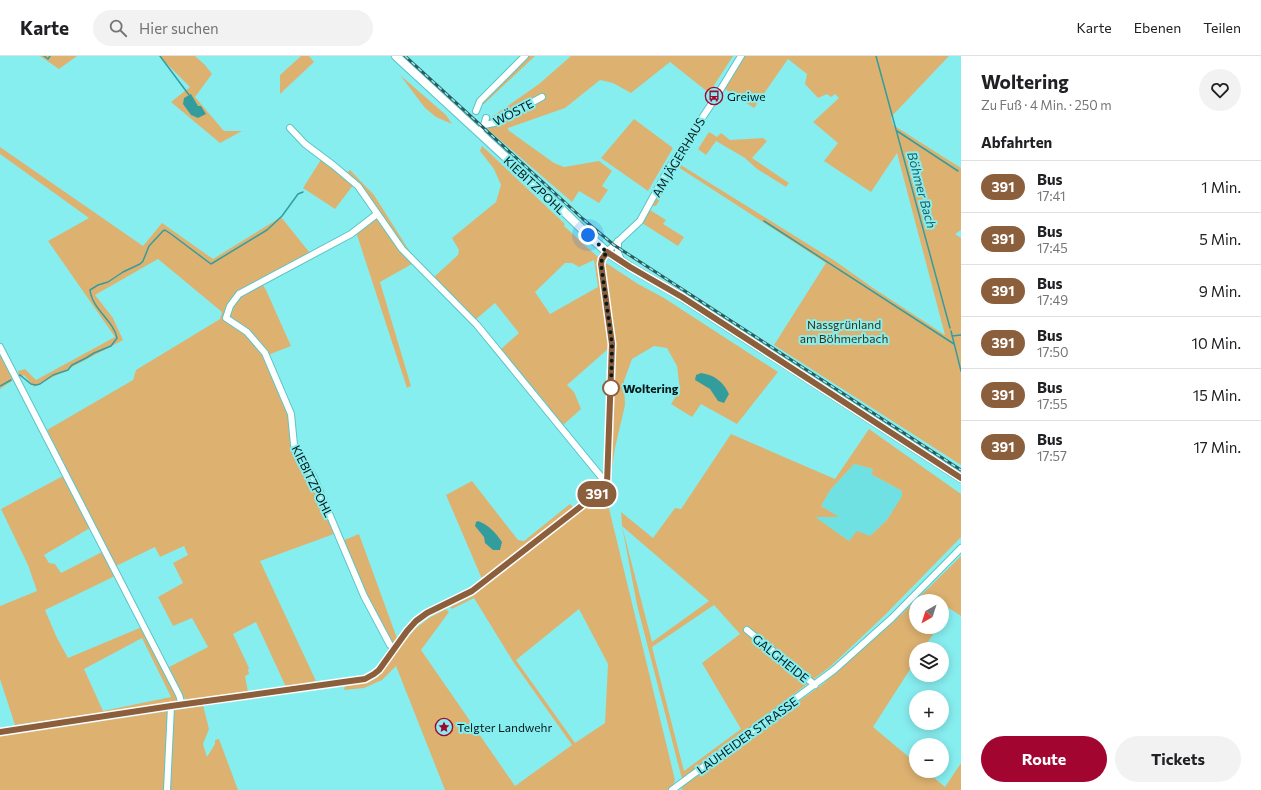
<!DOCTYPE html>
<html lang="de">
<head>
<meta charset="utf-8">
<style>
	body { margin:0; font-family:Commissioner,sans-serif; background:#f2f2f2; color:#202124; height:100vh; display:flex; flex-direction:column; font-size:15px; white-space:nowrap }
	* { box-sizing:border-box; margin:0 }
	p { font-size:13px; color:#757577 }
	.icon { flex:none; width:22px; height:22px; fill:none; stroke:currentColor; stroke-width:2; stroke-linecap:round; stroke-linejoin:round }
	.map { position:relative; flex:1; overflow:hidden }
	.side { display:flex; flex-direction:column; background:#fff; width:300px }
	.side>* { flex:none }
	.badge { padding:0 8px; border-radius:13px; font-size:14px; line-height:26px }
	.needle { width:26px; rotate:219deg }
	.tools { position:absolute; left:909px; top:538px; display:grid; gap:8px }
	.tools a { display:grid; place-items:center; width:40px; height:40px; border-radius:50%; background:#fff; box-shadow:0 2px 10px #0003; font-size:20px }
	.you { position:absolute; width:20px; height:20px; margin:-10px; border:3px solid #fff; border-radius:50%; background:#1a73e8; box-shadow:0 0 0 6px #1a73e833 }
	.map>.badge { position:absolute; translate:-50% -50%; box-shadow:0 0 0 2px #fff }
	h2 { padding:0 20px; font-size:15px; line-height:36px }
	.round { display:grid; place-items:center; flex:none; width:42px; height:42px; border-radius:21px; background:#f2f2f2 }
	.head { display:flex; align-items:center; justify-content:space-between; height:68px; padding:0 20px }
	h1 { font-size:19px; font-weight:700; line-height:30px }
	.button { display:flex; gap:8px; margin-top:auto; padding:8px 20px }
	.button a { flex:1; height:46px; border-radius:24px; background:#a30531; color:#fff; font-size:16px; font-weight:700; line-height:46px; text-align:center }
	.button a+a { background:#f2f2f2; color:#202124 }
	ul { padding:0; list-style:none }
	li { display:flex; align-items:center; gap:12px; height:52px; padding:0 20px; border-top:1px solid #e0e0e0 }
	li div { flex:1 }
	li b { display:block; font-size:15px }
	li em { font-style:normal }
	li .badge { min-width:44px; font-weight:700; text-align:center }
	header { display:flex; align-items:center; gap:24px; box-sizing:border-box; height:56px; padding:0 20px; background:#fff; border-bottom:1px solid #e0e0e0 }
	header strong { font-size:19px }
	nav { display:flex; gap:22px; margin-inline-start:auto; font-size:14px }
	.search { width:280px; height:36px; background:#f2f2f2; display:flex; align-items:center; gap:10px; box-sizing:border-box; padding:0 14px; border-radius:22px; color:#757577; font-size:15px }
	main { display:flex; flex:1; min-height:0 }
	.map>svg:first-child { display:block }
	.built { fill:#6fe1e3 }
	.green { fill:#ddb271; fill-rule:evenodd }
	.water { fill:#339d9e }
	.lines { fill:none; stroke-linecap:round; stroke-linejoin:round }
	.stream { stroke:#339d9e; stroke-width:1.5 }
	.minor-casing { stroke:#5cc4c6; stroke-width:8 }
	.major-casing { stroke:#5cc4c6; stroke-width:10 }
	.minor { stroke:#fff; stroke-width:6 }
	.major { stroke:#fff; stroke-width:8 }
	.rail-casing { stroke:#2c5b5c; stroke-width:3 }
	.rail { stroke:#87eef0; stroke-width:1.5; stroke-dasharray:4.5; stroke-linecap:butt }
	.line-casing { stroke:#fff; stroke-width:9 }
	.line { stroke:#8b5e3c; stroke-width:6 }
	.walk { stroke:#031919; stroke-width:4; stroke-dasharray:0 7.2 }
	.stop-dot { fill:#fff; stroke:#8b5e3c; stroke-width:2 }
	.labels { text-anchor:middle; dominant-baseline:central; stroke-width:4; stroke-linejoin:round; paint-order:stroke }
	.poi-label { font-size:12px; fill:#031919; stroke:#87eef0; text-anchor:start }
	.street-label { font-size:12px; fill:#031919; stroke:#87eef0 }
	.park-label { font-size:12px; fill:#442f0b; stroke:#87eef0 }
	.stop-label { font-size:12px; font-weight:bold; fill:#031919; stroke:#87eef0; text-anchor:start }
	.water-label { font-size:13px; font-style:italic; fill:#276061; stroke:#87eef0 }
</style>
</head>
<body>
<header>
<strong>Karte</strong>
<div class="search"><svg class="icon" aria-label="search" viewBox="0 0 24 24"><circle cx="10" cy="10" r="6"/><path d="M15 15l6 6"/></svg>Hier suchen</div>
<nav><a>Karte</a><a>Ebenen</a><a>Teilen</a></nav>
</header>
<main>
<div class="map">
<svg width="961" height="734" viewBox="0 0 961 734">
	<rect width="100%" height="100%" fill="#87eef0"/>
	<path class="built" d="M854 408 873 413 871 418 902 435 903 440 887 464 870 480 849 485 814 461H838L821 450 831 433Z"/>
	<path class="green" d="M40 0H77L59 13Z
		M159 0H195L205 9 212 18 195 41 224 75H242L220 87 171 46 190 31Z
		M301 0H309L314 6 280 38V19Z
		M527 0H535L484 48H480Z
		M571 0H733L709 37 670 6 631 37 613 27 600 24 565 52 508 72V74L554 107 564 111 599 105 612 115 602 130 608 134 599 147 579 135 572 146 485 71 489 63 539 28Z
		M744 0H949L891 61 893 69 961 112V174L955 178 961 182V409L774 289 826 207 678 111 669 122 660 143 656 150H652L665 123 676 106 835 205 873 232 945 279 897 97 871 136 824 105 838 87 813 66 839 42 835 38 831 41 827 38 818 42 805 28 807 18 788 3 754 52 725 33Z
		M400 19 446 59 452 68 436 61 425 52Z
		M634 63 673 92 648 135 601 102Z
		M709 76 717 81 721 77 730 84 763 82 767 85 752 102 789 127 786 131 757 113 745 102 716 85 706 99 698 93Z
		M482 90 565 168 564 170 599 202 598 207 609 287 608 293 567 329 574 336 581 353 562 370 546 347 501 293 519 277 495 247 475 264 434 221 458 199 459 194 452 182 496 146 501 129 494 113 480 95ZM594 204 598 231 550 258 535 236 565 207H572L579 211Z
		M0 91 143 190 162 167 213 203 281 161 310 197 260 224 266 234 291 290 263 301 288 358 291 390 311 423 334 478 260 505 316 625 286 631 256 566 233 578 249 612 248 614 249 618 245 620 248 636 186 645 169 611 208 591 192 562 173 570 158 541 183 527 173 507 188 499 184 490 160 501 155 491 116 510 47 374 133 324 136 314 220 263 222 256 158 203 95 239 113 262 123 284 34 331 24 319 20 321 18 315 25 313 36 324 115 281 48 185 89 162 0 98Z
		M322 102 354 128 335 153 303 132Z
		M350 114 374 139 412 199 368 142 346 118Z
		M650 154 666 164 663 168 684 181 678 190 642 167Z
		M374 162 379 163 392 183 412 208 380 226 411 330 407 332 357 179 360 173Z
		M606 207 638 228 664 242 778 316 737 368 701 348 692 361 671 348 680 334 677 310 667 292 654 290 632 303 624 325 625 349 615 392 611 418 615 288 604 210Z
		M0 296 12 318V325L0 333Z
		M869 373 961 438V481L885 559 831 610 682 723 637 549 622 470 621 456 653 482 675 452 681 453 731 378 835 423ZM854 408 873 413 871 418 902 435V440L887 464 870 480 857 475 849 485 815 461H839L821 450 831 433ZM622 470 709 545 652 586ZM714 549 740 578 702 607 741 673 684 715 652 591Z
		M63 420 90 472 44 499 49 507 55 508 61 517 102 496 115 520 45 554 57 582 68 602 142 571 179 646 15 669 0 623V550L37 535 28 509 1 453ZM142 582 171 641 103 655 84 613Z
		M472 425 518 484 524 485 570 448 579 457 605 436 675 724 673 730 667 734H445L396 610 382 624 364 632 344 634 345 630 365 627 374 623 415 573 429 562 446 553 449 556 421 594 515 730 572 689 514 607 474 542 452 553 450 551 473 540 485 530 446 439ZM579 553 608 608 605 667 575 687 516 604Z
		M359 478 398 585 393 587 365 537 342 485Z
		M961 500V560L949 552 942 564V545H916V571H938L923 593H916V604L873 671 916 707V715H926L945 731 961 707V734H682L681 730 823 628 902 558Z
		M203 649 209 673 203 688 207 701 215 688V684L219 683 238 734H0V679Z"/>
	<path class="water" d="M191 38 198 50H201L206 58 198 62 191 59 183 48 184 42Z
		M701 317C714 319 723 325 729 338L724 347 718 345 710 333 695 324 696 319Z
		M478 465C489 469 496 477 502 486L500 494H493L485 487 484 481 475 470 476 466Z"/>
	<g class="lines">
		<path class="stream" d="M44 0 48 3 50 0
			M160 0 189 39
			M876 0 950 272
			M897 75 958 115
			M764 165 954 288
			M951 275 961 315
			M952 280 961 279
			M18 320 20 319 31 328 36 329 40 328 53 319 68 314 72 309 86 302 94 297 111 290 117 282C114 265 92 253 90 234L98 229 108 226 123 216 140 208 143 205 149 190 163 175 165 174 171 178 211 208 267 174 282 160 298 138 303 136
			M0 330 11 324"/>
		<defs>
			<path id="minor" d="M476 55 480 45 525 0
				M484 69 494 67 542 41
				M290 72 305 88 333 109 358 130 402 193 477 269 607 428
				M479 76 484 69 486 62
				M377 158 351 178 239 238 230 250 226 262 247 276 265 297 291 358 294 389 314 422 364 540 390 589 395 592
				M618 185V197L622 206
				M0 291 179 639 182 649
				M747 574 815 629
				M0 676 182 649 365 623 374 619 379 614 407 575 416 565 427 557 472 535 598 437 607 428 612 288 601 208 602 203 607 196 640 165 669 112 716 41 741 0
				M167 734 171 650
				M672 734 834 614 892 562 961 492"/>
			<path id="major" d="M396 0 550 142 588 179 607 196 630 211 682 241 961 422"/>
		</defs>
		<use href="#minor" class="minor-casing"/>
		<use href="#major" class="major-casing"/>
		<use href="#minor" class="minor"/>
		<use href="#major" class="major"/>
		<defs>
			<path id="rail" d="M405 0 583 163 614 189 961 414"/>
		</defs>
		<use href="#rail" class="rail-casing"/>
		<use href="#rail" class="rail"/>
	</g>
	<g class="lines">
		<defs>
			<path id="line" d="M0 676 171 650 365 623 374 618 379 614 407 575 416 565 427 557 472 535 598 437 607 428 612 288 601 208 602 203 607 196 630 211 682 241 961 422"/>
		</defs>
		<use href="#line" class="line-casing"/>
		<use href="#line" class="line"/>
		<path class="walk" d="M588 179 607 196 602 203 601 208 612 288 611 332"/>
	</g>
	<defs>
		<symbol id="bus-ring" viewBox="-11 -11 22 22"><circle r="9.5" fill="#87eef0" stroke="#a30531" stroke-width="1.5"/><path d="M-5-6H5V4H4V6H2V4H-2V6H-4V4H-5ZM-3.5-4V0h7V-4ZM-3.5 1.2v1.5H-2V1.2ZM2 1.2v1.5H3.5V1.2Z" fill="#a30531"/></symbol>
		<symbol id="sight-ring" viewBox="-11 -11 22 22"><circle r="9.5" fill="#87eef0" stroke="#a30531" stroke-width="1.5"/><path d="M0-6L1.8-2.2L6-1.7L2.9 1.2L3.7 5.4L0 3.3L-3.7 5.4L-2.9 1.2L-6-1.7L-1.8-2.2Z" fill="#a30531"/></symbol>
	</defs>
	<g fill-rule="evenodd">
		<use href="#bus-ring" x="704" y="30" width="20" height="20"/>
		<use href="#sight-ring" x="434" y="661" width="20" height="20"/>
	</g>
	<circle class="stop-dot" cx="611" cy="332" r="8"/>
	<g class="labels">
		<g class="poi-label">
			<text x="727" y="40">Greiwe</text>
			<text x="457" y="671">Telgter Landwehr</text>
		</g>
		<g class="street-label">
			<text transform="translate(513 56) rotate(-27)">WÖSTE</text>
			<text transform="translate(678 101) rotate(-59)">AM JÄGERHAUS</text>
			<text transform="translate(535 129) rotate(43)">KIEBITZPOHL</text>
			<text transform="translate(313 425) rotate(64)">KIEBITZPOHL</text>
			<text transform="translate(781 602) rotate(39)">GALGHEIDE</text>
			<text transform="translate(747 679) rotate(-36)">LAUHEIDER STRASSE</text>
		</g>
		<g class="park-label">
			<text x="844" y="268">Nassgrünland<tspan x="844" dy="14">am Böhmerbach</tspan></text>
		</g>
		<g class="stop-label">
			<text x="623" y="332">Woltering</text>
		</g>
		<g class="water-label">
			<text transform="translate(922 134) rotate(75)">Böhmer Bach</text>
		</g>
	</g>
</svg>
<div class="tools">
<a><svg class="needle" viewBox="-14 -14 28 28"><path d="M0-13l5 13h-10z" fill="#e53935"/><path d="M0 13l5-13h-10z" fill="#757577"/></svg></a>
<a><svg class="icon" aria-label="layers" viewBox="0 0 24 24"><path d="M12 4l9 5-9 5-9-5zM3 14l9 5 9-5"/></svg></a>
<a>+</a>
<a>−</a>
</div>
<div class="you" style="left:588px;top:179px"></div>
<b class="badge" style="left:597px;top:438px;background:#8b5e3c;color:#fff">391</b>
</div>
<section class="side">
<div class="head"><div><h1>Woltering</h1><p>Zu Fuß · 4 Min. · 250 m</p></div><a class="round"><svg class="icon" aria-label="heart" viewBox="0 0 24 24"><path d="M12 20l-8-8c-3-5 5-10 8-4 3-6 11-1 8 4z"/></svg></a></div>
<h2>Abfahrten</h2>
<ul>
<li><span class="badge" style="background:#8b5e3c;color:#fff">391</span><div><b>Bus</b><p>17:41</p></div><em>1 Min.</em></li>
<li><span class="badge" style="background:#8b5e3c;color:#fff">391</span><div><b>Bus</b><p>17:45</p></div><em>5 Min.</em></li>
<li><span class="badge" style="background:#8b5e3c;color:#fff">391</span><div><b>Bus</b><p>17:49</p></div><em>9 Min.</em></li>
<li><span class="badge" style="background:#8b5e3c;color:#fff">391</span><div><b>Bus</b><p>17:50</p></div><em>10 Min.</em></li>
<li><span class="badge" style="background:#8b5e3c;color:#fff">391</span><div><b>Bus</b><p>17:55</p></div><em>15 Min.</em></li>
<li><span class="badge" style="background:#8b5e3c;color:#fff">391</span><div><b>Bus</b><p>17:57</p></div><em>17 Min.</em></li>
</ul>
<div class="button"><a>Route</a><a>Tickets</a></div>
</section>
</main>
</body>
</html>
